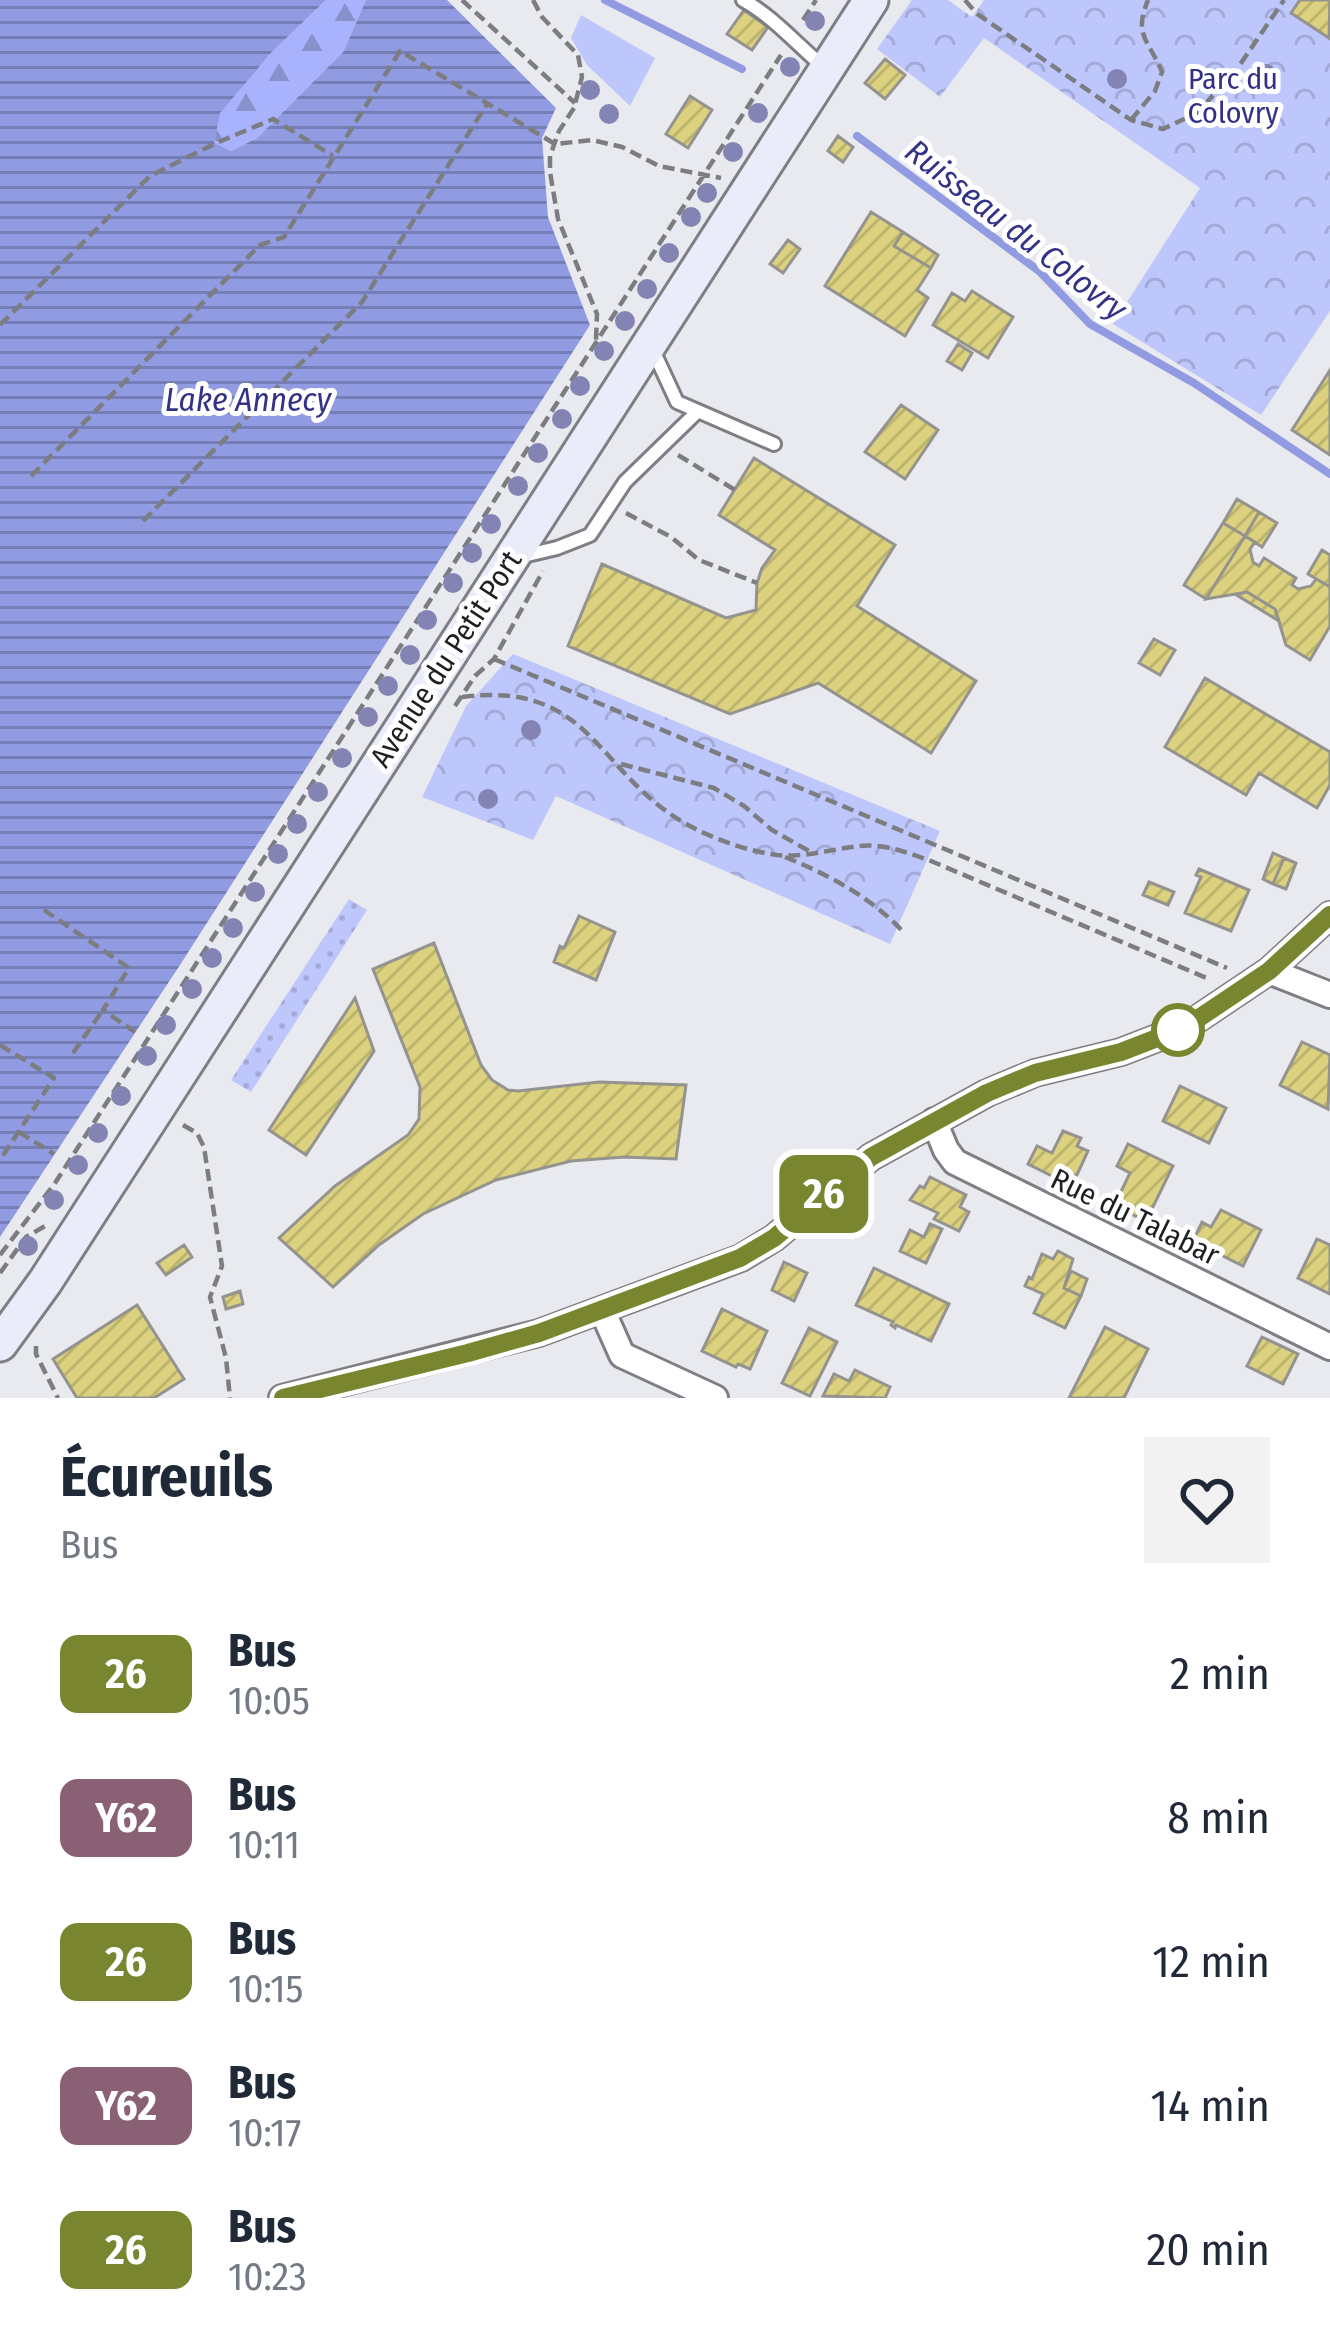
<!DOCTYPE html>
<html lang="fr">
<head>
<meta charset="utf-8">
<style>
	body { margin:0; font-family:"Fira Sans Condensed",sans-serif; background:#f2f2f3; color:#1f2937; height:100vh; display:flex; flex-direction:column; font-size:45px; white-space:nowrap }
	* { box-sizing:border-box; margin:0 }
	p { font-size:39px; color:#747a83 }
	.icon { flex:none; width:66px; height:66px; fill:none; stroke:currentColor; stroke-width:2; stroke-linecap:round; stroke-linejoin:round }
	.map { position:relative; height:1398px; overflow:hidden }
	.sheet { display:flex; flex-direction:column; background:#fff; flex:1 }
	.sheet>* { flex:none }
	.badge { padding:0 24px; border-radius:18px; font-size:42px; line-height:78px }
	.map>.badge { position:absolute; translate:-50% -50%; box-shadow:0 0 0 6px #fff }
	.round { display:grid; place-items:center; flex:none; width:126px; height:126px; border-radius:0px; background:#f2f2f3 }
	.summary { display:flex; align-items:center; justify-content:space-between; height:204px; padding:0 60px }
	h1 { font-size:57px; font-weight:700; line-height:90px }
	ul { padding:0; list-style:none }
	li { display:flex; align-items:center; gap:36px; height:144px; padding:0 60px }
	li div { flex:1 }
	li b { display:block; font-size:45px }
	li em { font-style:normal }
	li .badge { min-width:132px; font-weight:700; text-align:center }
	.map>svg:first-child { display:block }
	.grass { fill:url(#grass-dots) }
	.forest { fill:url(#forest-firs) }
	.park { fill:url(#park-crowns) }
	.garden { fill:#bec7fc }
	.water { fill:url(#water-rules) }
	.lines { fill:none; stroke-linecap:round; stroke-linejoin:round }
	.stream { stroke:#919be2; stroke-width:8 }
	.building { fill:url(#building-hatch); stroke:#94938e; stroke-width:3 }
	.lane-casing { stroke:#7e7f84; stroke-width:18 }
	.street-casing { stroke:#7e7f84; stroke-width:30 }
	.secondary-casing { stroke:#7e7f84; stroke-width:39 }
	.path { stroke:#7c7d81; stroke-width:4.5; stroke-dasharray:12 6; stroke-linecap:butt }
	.lane { stroke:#fff; stroke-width:12 }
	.street { stroke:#fff; stroke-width:24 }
	.secondary { stroke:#eaecfa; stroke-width:33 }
	.tree { fill:#8484b4 }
	.line-casing { stroke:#fff; stroke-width:27 }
	.line { stroke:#79862f; stroke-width:18 }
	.stop-dot { fill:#fff; stroke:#79862f; stroke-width:6 }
	.labels { text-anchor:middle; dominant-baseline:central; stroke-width:10; stroke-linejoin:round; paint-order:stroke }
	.park-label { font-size:30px; fill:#313184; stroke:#fff }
	.street-label { font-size:30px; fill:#1e1f21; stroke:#fff }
	.water-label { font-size:33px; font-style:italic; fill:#323386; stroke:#fff }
</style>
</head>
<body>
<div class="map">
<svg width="1330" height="1398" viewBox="0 0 1330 1398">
	<defs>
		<pattern id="grass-dots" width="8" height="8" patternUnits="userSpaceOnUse" patternTransform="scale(3)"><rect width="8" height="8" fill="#bec7fc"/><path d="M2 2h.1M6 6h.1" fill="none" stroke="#a3aad8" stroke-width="1.8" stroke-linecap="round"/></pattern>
		<pattern id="forest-firs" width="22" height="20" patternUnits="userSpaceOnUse" patternTransform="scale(3)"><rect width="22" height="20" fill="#a9b3fd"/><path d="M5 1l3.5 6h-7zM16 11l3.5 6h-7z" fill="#8991cc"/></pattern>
		<pattern id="park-crowns" width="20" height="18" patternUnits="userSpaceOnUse" patternTransform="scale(3)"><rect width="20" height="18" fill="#bec7fc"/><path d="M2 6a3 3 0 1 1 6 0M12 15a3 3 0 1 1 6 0" fill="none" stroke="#a3aad8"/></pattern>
		<pattern id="water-rules" width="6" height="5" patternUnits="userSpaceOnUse" patternTransform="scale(3)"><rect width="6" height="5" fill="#919be2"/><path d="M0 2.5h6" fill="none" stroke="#767eb7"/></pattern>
		<pattern id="building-hatch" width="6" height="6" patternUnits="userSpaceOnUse" patternTransform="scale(3)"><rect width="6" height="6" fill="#dbd17e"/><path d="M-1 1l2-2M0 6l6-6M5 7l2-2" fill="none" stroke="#bcb36d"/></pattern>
	</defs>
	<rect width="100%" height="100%" fill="#e9eaef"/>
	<path class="grass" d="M349 899 367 910 251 1092 231 1080Z"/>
	<path class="forest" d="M326 0H366L343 52 257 138 231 151 214 144 219 113 271 53Z"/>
	<path class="park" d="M912 0H948L972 17 984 0H1330V311L1261 415 1113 324 1200 188 984 38 940 97 877 49Z
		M513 654 940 831 890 944 556 796 533 840 422 797 466 706Z"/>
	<path class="garden" d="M581 15 655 58 630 106 587 65 571 38Z"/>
	<path class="water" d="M0 0H326L271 53 220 113 214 143 231 151 257 138 343 52 366 0H447L556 108 542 138 548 217 590 325 180 965 0 1237Z"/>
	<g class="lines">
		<path class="stream" d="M605 0 742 69
			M857 136 1039 271 1090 324 1194 383 1330 474"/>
	</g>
	<path class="building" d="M1300 0H1330L1329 38 1291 13Z
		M744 10 768 27 752 50 727 34Z
		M885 59 905 75 885 99 865 83Z
		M690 96 712 110 688 148 666 134Z
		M838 136 853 147 843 162 828 151Z
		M871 212 903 232 894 246 931 268 917 290 928 298 905 336 825 286Z
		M903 232 938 255 931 268 894 246Z
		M788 240 800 249 783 273 770 264Z
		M972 291 1013 317 988 358 933 325 952 293 965 301Z
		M958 344 972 353 962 370 947 361Z
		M1330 370V455L1292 430Z
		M901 405 938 430 905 479 865 452Z
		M754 458 895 545 857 606 976 681 931 753 818 683 730 714 568 646 602 564 726 618 756 610 757 583 762 568 775 550 719 515Z
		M1237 499 1259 512 1245 536 1223 523Z
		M1259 512 1277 523 1262 547 1245 536Z
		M1223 523 1245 536 1206 599 1184 585Z
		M1245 536 1255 542 1250 549 1253 562 1259 566 1264 558 1296 578 1292 585 1298 589 1311 586 1316 579 1330 587V626L1310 660 1286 645 1275 609 1247 592 1206 599Z
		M1322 550 1330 555V587L1308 574Z
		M1247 592 1275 609 1279 621 1235 594Z
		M1154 639 1175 650 1160 675 1139 663Z
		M1205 678 1330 752V785L1317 808 1259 773 1246 795 1165 747Z
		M1273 853 1284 858 1273 884 1263 879Z
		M1284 858 1296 863 1286 889 1273 884Z
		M1199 869 1249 890 1231 931 1185 913 1201 877 1196 875Z
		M1149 882 1174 892 1168 905 1143 895Z
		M579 916 615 932 596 980 554 962 560 946 564 948Z
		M434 943 481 1065 492 1080 508 1090 518 1091 599 1082 686 1085 676 1159 624 1157 571 1161 496 1180 423 1214 379 1245 333 1287 279 1238 335 1186 408 1135 419 1119 420 1087 373 969Z
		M355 998 374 1051 306 1155 269 1130Z
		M1302 1042 1330 1055 1328 1109 1280 1085Z
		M1180 1086 1226 1108 1209 1143 1163 1121Z
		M1063 1131 1081 1138 1077 1146 1088 1151 1076 1177 1065 1172 1060 1180 1028 1164 1037 1146 1052 1153Z
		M1128 1144 1173 1166 1146 1221 1114 1206 1130 1173 1117 1166Z
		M930 1177 966 1195 960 1207 969 1212 959 1231 934 1219 938 1213 910 1200 920 1186 924 1188Z
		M1221 1210 1261 1230 1243 1266 1193 1241 1202 1222 1211 1227Z
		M930 1224 942 1229 926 1263 900 1251 910 1230 924 1237Z
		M1317 1239 1330 1245V1294L1298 1278Z
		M184 1245 192 1257 166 1275 157 1263Z
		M1058 1251 1073 1259 1064 1288 1081 1296 1065 1328 1034 1313 1043 1294 1025 1286 1029 1277 1032 1279 1042 1254 1053 1259Z
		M784 1262 807 1273 794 1301 772 1290Z
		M874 1268 949 1304 931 1341 896 1325 895 1328 891 1325 893 1322 856 1305Z
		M1071 1271 1087 1279 1081 1296 1064 1288Z
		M240 1291 243 1304 226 1309 223 1297Z
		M137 1305 184 1379 154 1398H77L53 1359Z
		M722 1309 767 1331 750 1369 738 1364 736 1367 702 1351Z
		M1105 1327 1148 1349 1124 1398H1069Z
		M809 1328 837 1342 810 1396 782 1383Z
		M1262 1337 1298 1354 1283 1384 1247 1366Z
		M855 1370 890 1387 885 1398 823 1396 834 1374 849 1381Z"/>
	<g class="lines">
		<defs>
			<path id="lane" d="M743 0C774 17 798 46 825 68
				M652 348 677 402 774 444
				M523 556 557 548 590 535 625 482 698 411"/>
			<path id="street" d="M1269 971 1330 995
				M934 1121 946 1150 955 1162 1330 1347
				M602 1310 622 1355 715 1398
				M282 1398 539 1333 741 1258 774 1238 871 1157 987 1093 1035 1073 1121 1052 1178 1030 1199 1018 1269 971 1330 915"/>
			<path id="secondary" d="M0 1344 45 1282 156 1110 871 0"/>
		</defs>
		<use href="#lane" class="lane-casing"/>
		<use href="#street" class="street-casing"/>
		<use href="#secondary" class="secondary-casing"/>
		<path class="path" d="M462 0 575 103
			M533 0 542 17 578 55 582 77 574 108 559 131 550 156V172L558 219 597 314 596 340
			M965 0 976 13 1131 120 1163 129 1197 113 1237 69 1284 0
			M803 20 816 0
			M1131 120 1155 91 1162 72C1149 40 1133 36 1148 0
			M0 325 150 176 214 144 273 119 333 156
			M678 455 735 490
			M31 476 260 245 284 237 400 51 555 144 592 140 622 147 659 166 721 178
			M626 513 671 537 699 560 757 583
			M143 521 362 302 487 104
			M494 659 1227 968
			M462 697C594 680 596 776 690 826 716 840 748 851 777 855 805 858 832 849 859 846 884 843 908 853 931 861L1209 979
			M455 706 475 676 494 659 543 571
			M621 764 714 788 744 806 772 830 809 851
			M785 857C829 875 873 898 905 934
			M44 910 129 968 103 1010 135 1032
			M0 1045 54 1078 0 1160
			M73 1053 103 1010
			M183 1125 197 1133 204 1147 222 1266 210 1297 226 1358 230 1398
			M19 1132 54 1154
			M0 1255 55 1183 781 55
			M0 1273 26 1237 45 1226
			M36 1346V1354L58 1398"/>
		<use href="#lane" class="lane"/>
		<use href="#street" class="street"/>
		<use href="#secondary" class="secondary"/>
	</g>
	<g class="tree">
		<circle cx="815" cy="21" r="10"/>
		<circle cx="790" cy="67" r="10"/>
		<circle cx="1266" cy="74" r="10"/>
		<circle cx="1117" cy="79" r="10"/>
		<circle cx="590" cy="90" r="10"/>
		<circle cx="758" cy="113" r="10"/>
		<circle cx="609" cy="114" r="10"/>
		<circle cx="733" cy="152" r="10"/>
		<circle cx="707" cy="193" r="10"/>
		<circle cx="691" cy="217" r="10"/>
		<circle cx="669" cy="253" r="10"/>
		<circle cx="647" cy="289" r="10"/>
		<circle cx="625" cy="321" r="10"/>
		<circle cx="604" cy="351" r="10"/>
		<circle cx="580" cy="386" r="10"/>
		<circle cx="562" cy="419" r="10"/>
		<circle cx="538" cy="453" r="10"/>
		<circle cx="518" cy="486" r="10"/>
		<circle cx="491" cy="524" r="10"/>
		<circle cx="472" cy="553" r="10"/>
		<circle cx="453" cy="583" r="10"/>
		<circle cx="427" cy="620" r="10"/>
		<circle cx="410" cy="655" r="10"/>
		<circle cx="388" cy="686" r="10"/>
		<circle cx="368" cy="717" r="10"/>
		<circle cx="531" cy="730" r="10"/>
		<circle cx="342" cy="758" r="10"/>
		<circle cx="318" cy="792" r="10"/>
		<circle cx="488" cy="799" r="10"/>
		<circle cx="297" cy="824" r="10"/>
		<circle cx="278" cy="854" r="10"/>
		<circle cx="255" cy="892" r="10"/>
		<circle cx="233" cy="928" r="10"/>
		<circle cx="212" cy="958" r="10"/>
		<circle cx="192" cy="989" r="10"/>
		<circle cx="166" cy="1025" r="10"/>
		<circle cx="147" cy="1056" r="10"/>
		<circle cx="121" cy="1096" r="10"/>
		<circle cx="98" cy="1133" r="10"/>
		<circle cx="78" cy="1165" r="10"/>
		<circle cx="54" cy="1200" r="10"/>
		<circle cx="28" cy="1246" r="10"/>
	</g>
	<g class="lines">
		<defs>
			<path id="line" d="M283 1398 468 1353 539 1333 740 1258 774 1238 871 1157 987 1093 1035 1073 1121 1052 1178 1030 1199 1018 1269 971 1330 915"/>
		</defs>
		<use href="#line" class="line-casing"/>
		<use href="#line" class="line"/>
	</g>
	<circle class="stop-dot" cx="1178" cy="1030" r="24"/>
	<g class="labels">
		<g class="park-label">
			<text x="1233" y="79">Parc du<tspan x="1233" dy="34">Colovry</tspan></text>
		</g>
		<g class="street-label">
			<text transform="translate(446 659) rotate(-57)">Avenue du Petit Port</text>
			<text transform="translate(1135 1217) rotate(26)">Rue du Talabar</text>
		</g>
		<g class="water-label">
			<text transform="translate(1016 230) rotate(38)">Ruisseau du Colovry</text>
			<text x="248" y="400">Lake Annecy</text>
		</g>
	</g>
</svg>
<b class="badge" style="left:824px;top:1194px;background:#79862f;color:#fff">26</b>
</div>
<section class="sheet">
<div class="summary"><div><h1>Écureuils</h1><p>Bus</p></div><a class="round"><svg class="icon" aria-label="heart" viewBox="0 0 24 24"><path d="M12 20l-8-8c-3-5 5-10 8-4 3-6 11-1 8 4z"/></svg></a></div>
<ul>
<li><span class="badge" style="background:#79862f;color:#fff">26</span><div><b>Bus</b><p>10:05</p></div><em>2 min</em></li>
<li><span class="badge" style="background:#8a6075;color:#fff">Y62</span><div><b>Bus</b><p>10:11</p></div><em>8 min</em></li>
<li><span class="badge" style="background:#79862f;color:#fff">26</span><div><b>Bus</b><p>10:15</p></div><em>12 min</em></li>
<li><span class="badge" style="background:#8a6075;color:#fff">Y62</span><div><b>Bus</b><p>10:17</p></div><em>14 min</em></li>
<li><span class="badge" style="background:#79862f;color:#fff">26</span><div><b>Bus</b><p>10:23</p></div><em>20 min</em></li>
</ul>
</section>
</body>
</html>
